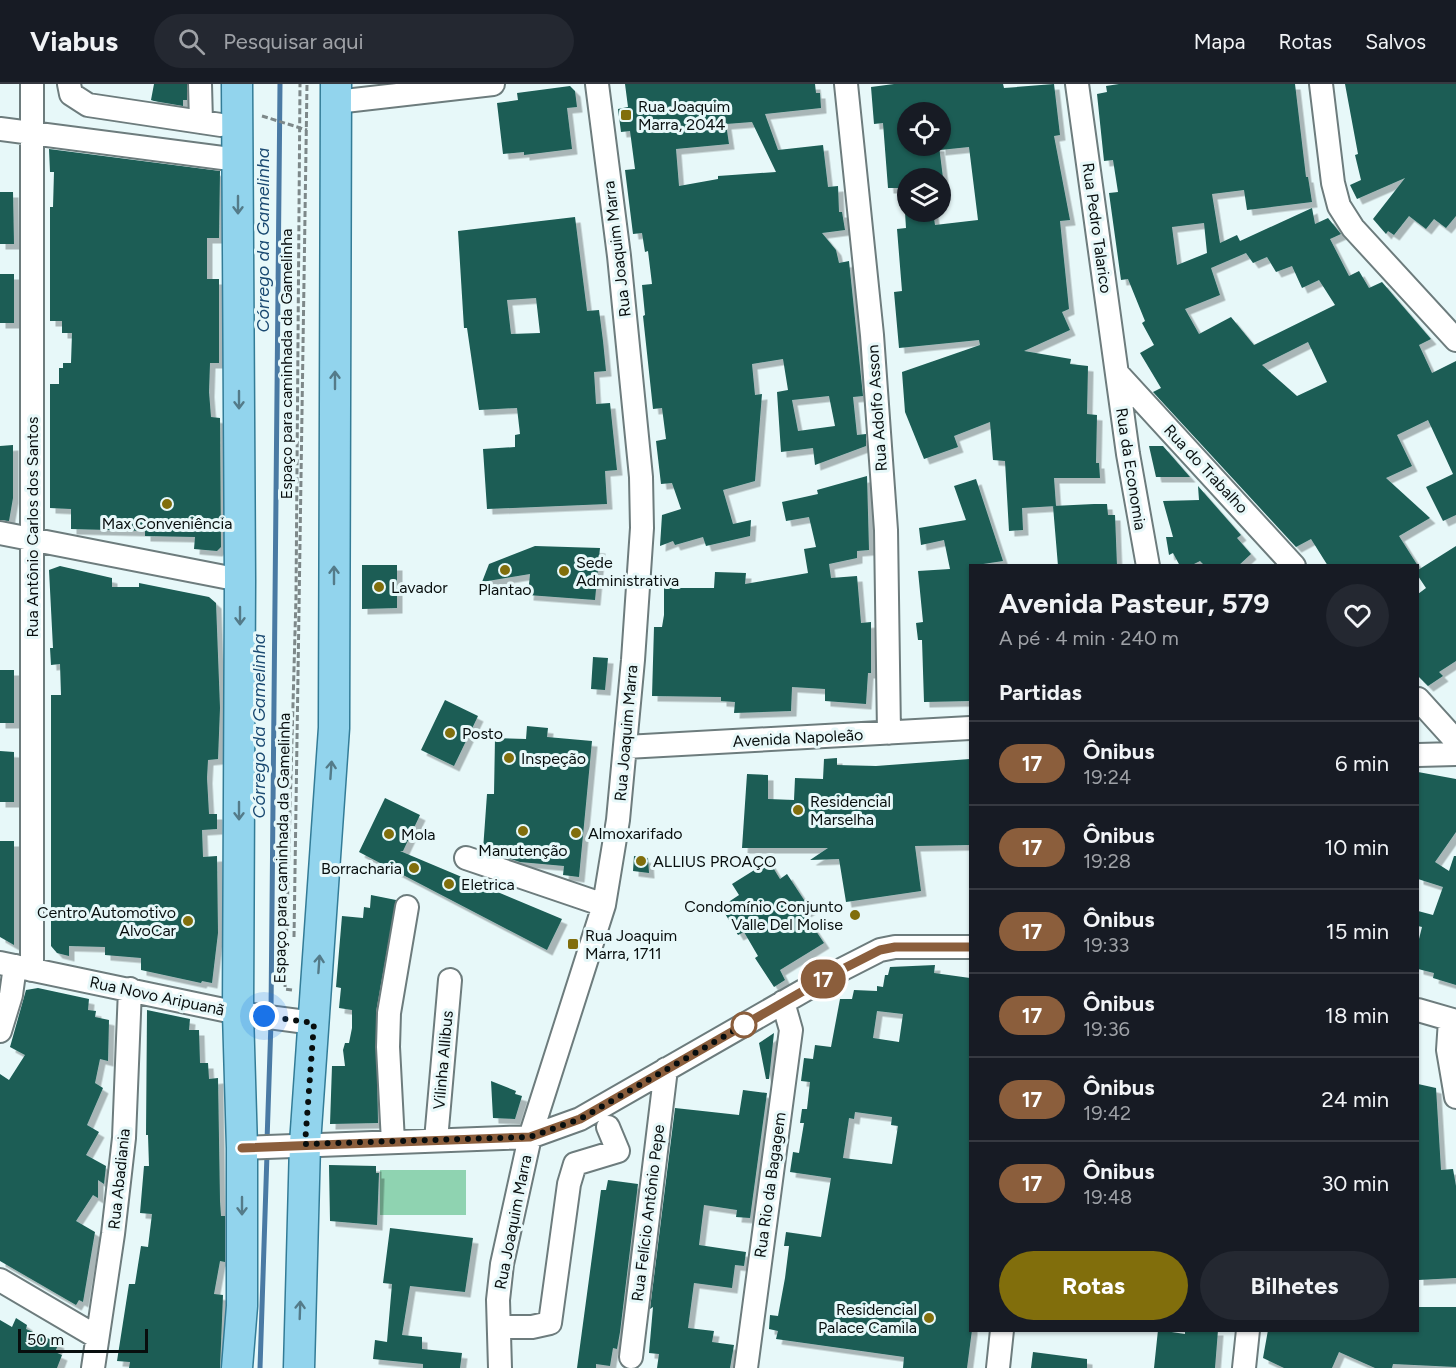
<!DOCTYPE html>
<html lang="pt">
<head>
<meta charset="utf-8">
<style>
	body { margin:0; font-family:Figtree,sans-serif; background:#242831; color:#f1f3f6; height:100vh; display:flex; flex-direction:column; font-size:22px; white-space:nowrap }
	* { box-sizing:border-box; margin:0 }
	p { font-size:20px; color:#9ea1a6 }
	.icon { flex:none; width:33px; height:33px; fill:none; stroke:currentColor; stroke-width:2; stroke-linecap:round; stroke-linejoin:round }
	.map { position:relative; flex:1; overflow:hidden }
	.side { position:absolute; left:969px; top:480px; width:450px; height:768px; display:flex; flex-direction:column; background:#171b24; border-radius:0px; box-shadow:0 2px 4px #0004 }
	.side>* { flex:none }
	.badge { padding:0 12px; border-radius:20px; font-size:21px; line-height:39px }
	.buttons { position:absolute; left:897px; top:18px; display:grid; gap:12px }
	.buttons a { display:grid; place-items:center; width:54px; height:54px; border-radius:50%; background:#171b24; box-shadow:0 2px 4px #0004; font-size:30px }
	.scale { position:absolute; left:18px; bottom:15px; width:130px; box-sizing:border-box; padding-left:6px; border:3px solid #080e0e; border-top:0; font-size:16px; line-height:21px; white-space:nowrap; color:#080e0e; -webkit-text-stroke:4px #e7f8f9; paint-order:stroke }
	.you { position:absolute; width:30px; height:30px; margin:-15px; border:4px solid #fff; border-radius:50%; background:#1a73e8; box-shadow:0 0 0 9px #1a73e833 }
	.map>.badge { position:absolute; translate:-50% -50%; box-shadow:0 0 0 3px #fff }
	h2 { padding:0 30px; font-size:22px; line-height:54px }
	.round { display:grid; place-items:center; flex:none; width:63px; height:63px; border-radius:32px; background:#242831 }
	.head { display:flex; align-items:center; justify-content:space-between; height:102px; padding:0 30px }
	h1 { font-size:28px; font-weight:700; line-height:45px }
	.cta { display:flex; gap:12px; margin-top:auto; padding:12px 30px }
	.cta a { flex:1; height:69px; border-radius:36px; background:#816e0c; color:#fff; font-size:24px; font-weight:700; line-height:69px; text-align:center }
	.cta a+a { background:#242831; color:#f1f3f6 }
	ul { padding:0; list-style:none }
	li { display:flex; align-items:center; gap:18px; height:84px; padding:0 30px; border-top:2px solid #363941 }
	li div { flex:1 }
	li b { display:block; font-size:22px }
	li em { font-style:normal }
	li .badge { min-width:66px; font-weight:700; text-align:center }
	header { display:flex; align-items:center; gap:36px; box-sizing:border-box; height:84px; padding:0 30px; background:#171b24; border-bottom:2px solid #363941 }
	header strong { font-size:28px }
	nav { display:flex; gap:33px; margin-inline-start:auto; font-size:21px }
	.search { width:420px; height:54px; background:#242831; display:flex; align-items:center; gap:15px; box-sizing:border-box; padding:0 21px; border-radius:33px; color:#9ea1a6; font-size:22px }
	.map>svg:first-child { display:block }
	.green { fill:#8fd3b1 }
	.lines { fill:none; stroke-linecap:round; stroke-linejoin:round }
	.stream { stroke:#4a7aa4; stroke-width:5 }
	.building { fill:#1b5d55; fill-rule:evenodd; filter:url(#shadow) }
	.minor-casing { stroke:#6d7c7d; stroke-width:26 }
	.major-casing { stroke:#337c97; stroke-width:33 }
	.path { stroke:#7d8889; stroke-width:3; stroke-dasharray:6 3; stroke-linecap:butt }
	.minor { stroke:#fff; stroke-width:22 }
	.major { stroke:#92d4ed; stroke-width:30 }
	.oneway { stroke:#547b89 }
	.line-casing { stroke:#fff; stroke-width:14 }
	.line { stroke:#8b5e3c; stroke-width:9 }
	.walk { stroke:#080e0e; stroke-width:6; stroke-dasharray:0 10.8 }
	.poi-dot { fill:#816e0c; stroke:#e7f8f9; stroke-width:2 }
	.stop-dot { fill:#fff; stroke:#8b5e3c; stroke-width:3 }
	.labels { text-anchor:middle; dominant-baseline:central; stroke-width:6; stroke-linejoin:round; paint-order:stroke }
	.poi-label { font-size:16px; fill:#080e0e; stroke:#e7f8f9; text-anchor:start }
	.street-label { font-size:16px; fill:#080e0e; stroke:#e7f8f9 }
	.water-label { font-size:18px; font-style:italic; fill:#1a4971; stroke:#e7f8f9 }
</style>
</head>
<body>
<header>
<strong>Viabus</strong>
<div class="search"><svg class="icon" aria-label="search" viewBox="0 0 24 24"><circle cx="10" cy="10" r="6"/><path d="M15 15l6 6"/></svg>Pesquisar aqui</div>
<nav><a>Mapa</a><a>Rotas</a><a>Salvos</a></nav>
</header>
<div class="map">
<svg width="1456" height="1284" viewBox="0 0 1456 1284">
	<defs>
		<filter id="shadow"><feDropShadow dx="5.5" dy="5.5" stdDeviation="0" flood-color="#0004"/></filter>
	</defs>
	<rect width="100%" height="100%" fill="#e7f8f9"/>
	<path class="green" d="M380 1086H466V1131H380Z"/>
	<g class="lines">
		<path class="stream" d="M271 928 280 0
			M267 1057 271 938
			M260 1284 267 1070"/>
	</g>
	<path class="building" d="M154 0H187V16H183V22L154 17 151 16Z
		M625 0H815L816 9H820L821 24 765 30 778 66 823 61 828 103 838 102 839 128H842L845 146 822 149 836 166 839 179 849 177 863 312 853 313 857 351 866 350V362L815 381 813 364 781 368 777 308 788 306 783 275 752 280 755 311 762 310 755 397 723 406 733 440 751 436 750 452 706 462 703 453 675 461 673 457 660 462 662 431 681 425 672 399 661 400 656 357 666 355 662 324 653 325 643 232 645 231 642 201 652 200 648 167 645 168 642 149 633 150 625 86 635 85 630 47 621 48 618 25 628 23ZM752 38 776 88 718 92V95L679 102 676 65 729 60 726 40ZM829 312 835 342 798 347 792 316Z
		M894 0H1003L1004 4 1054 0 1060 51 1054 52 1070 136 1060 137 1069 225 1062 228 1070 246 1024 267 1071 275 1070 280 1088 282 1087 330 1097 331 1096 379H1099L1100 394H1054L1056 422 1022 424 1023 446 1009 447 1005 377 993 376 990 338 954 352 958 363 924 375 905 328 902 288 980 261 979 256 899 264 894 208 902 207 897 145 906 144 905 128H933L935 141 978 136 969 63 940 66V28H908V62H939L943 94H908V104H888L883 39 874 40 871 3Z
		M1119 0H1295L1306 93H1308L1312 118 1247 126 1244 106 1212 110 1220 159 1237 151 1240 157 1312 124 1315 140 1328 134 1341 150 1330 155 1349 192 1359 187 1369 204 1382 198 1431 255 1419 261 1432 289 1456 277V431L1443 437 1426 403 1453 390 1428 336 1397 351 1412 382 1386 394 1430 434 1399 452 1418 482H1328L1311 455 1296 463 1153 308 1161 304 1140 269 1154 261 1142 239 1145 237 1128 195 1121 196 1109 109 1118 108 1113 76 1104 77 1097 10 1107 8 1106 2ZM1204 139 1207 169 1177 181 1172 143ZM1246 169 1253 179 1267 173 1276 188 1292 182 1302 204 1319 196 1335 221 1254 261 1231 233 1199 250 1185 225 1220 211 1211 184ZM1308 258 1327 298 1297 312 1262 281Z
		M1345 0H1456V132L1446 144 1434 135 1426 145 1409 132 1394 151 1388 147 1386 150 1373 135 1405 94 1357 115 1350 101 1361 96 1355 71 1358 70Z
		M570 2 575 7 577 23 567 24 572 65 524 71V68L503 70 497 19 518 16 517 9Z
		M49 65 220 87 219 154H207V195H219V279H210L209 308 211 333 220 334 221 463 217 467 194 465 195 453 145 452V447L71 445V425L50 424V300H59V284H63V279H71L72 249H62V237H50V123H53L54 88H50Z
		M0 108H13L14 160H0Z
		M575 133 587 227 599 226 603 257 606 287 594 288 596 320 610 319 617 386 605 387 607 420 487 425 483 365 515 363V351L520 350 517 324 479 326 467 244H464L458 147ZM536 214 540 249 511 250 507 216Z
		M0 190H14V239H0Z
		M13 361V414L9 437 0 436V362Z
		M1149 362H1163L1190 393H1156Z
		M867 392 869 466 857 467V474L829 480 831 494 857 492 861 539 871 538V589H868L866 620 825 617V605L792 603 791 627 734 629 735 618 721 617V613L652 612 654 543H662L664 531V504H714L715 488 746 489 745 500 808 489 804 465 816 463 809 433 786 437 782 418 818 410 817 406Z
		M976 395 1003 477 970 482V617L924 618 922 556H918L916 539 923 538 918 487 950 485 944 456 921 461 919 444 966 436 954 402Z
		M1198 402 1241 451 1237 454 1251 470 1238 482H1205L1200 477 1190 482H1180L1173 469 1169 471 1166 453H1173L1163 417 1199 416Z
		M1094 420H1107L1108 431H1115L1117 482H1058L1053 422Z
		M535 462 600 464 595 516 528 511 530 490 482 498 489 480Z
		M1456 462V577L1439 588 1443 592 1428 602 1418 592V510L1426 504 1418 492V486Z
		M362 481H397V524L362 525Z
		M60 482 112 494V503H139V499L209 513 216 519 220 624 218 675 208 676 207 694 209 730H217V745L202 746 203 773 217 772 218 849 212 899 202 897 201 899 141 886V874L105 871V863L69 862V872L57 869 51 862V611H61L60 580 51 581 50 564H53L49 486Z
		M593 573 608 574 605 606 591 605Z
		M0 586H14V639H0Z
		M445 616 478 632 454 682 421 666Z
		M527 642 548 644 547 653 592 657 579 793 563 791 564 782 520 778 483 766 487 710H494L495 654 526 655Z
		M0 667 14 668V718H0Z
		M837 674V681L876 682 970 675 969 761 915 762 921 807 846 818 839 775 810 776 828 764H742L747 690 768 691V715L794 716 795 694 823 695 824 675Z
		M1418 688 1456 695V748L1435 778 1449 787 1454 772H1456V901L1433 894 1434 889 1418 885V859L1422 843 1418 842V827L1433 831 1443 803 1418 795Z
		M385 714 420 731 403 767H400L562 835 547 866 359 768Z
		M0 757H14V861L0 853Z
		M634 772 648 774 649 789 633 787Z
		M769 777 780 795 787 790 810 825 804 829 824 859 780 886 785 896 774 903 755 874 758 872 744 848 738 851 721 823 739 811 732 800Z
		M371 811 396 816 376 928 378 1039 330 1040 332 982H345L343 966 345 959H349L352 944V926L339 924 341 904 336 903 342 832 363 834 364 823 370 824Z
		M935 881 934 889 970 894 972 1246 967 1284H903L904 1273 776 1255 778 1247 769 1245 770 1231 778 1232 785 1194 789 1162H784L786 1148 821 1153 831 1094 790 1088 793 1068 799 1069 804 1039H800L802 1025H807L810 998 801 997 804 974 813 975 815 961 831 963 840 915H852L854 906 877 907V902L883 903 885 891H888L890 883ZM877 927 903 930 899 958 873 954ZM855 1028 892 1033 891 1041 898 1042 892 1080 843 1074 849 1034 854 1035Z
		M38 904 89 915 88 926 96 927 95 933 109 936 108 977 100 975 95 999 103 1004 87 1041 99 1048 86 1071 106 1082 104 1100 98 1096V1114L93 1111 76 1137 95 1148 83 1218 79 1216 76 1221 0 1177V990L9 996 25 971 10 963 26 906Z
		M147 926 190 935 189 946H199L200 979H208L209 995 218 994 220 1117 221 1132H225V1178L220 1177 214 1210 223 1211 220 1284H129L130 1278 117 1277 129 1200H135L141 1162 148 1163 152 1130 140 1129 144 1082H149L148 1051H146Z
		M774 949 769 995H766L759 959Z
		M491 997 516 1007 515 1010 522 1012 515 1035 493 1034Z
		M1418 1000 1436 1004 1441 1086 1453 1085 1456 1102V1194L1418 1196Z
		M743 1006 767 1009 750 1134 736 1133 737 1126 704 1121 699 1161 746 1168 744 1182 735 1181 732 1204 694 1199 688 1244 714 1247 712 1258 734 1261 730 1284H657L659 1270 649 1269 653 1223 650 1225 675 1024 739 1031Z
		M329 1081 376 1082V1089H379L377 1141 330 1137Z
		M608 1096 638 1100 620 1248 617 1265 613 1264 610 1282 596 1280V1284H577L601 1106H606Z
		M390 1144 473 1154 465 1208 410 1202 402 1251 422 1253V1265L462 1269 460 1284H423V1280L373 1275 375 1256 387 1258 392 1200 383 1199Z
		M1418 1223H1456V1283L1393 1280 1392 1284H1375L1339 1268 1332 1284H1284L1263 1274 1268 1246H1418Z
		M16 1234 27 1241 26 1245 59 1259 55 1268 62 1271 57 1284H0V1236L12 1243Z
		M1158 1246 1185 1250V1246H1218L1215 1284H1154Z
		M1033 1268 1087 1275V1284H1031Z"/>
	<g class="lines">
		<defs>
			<path id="minor" d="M32 0V886
				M69 0 71 10 88 21 221 41
				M200 0 201 38
				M846 0 872 251 886 446 889 649
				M1077 0 1128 370 1148 482
				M1321 0 1333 99 1339 122 1353 144 1456 256
				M336 18 493 0
				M0 45 238 76
				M1117 289 1294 482
				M0 449 240 496
				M1418 615 1456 657
				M626 663 970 644
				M1418 671 1456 670
				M466 774 604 821
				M0 879 238 929 314 939
				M1418 926 1456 937
				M1450 936 1448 966 1456 1013
				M0 947 11 911 15 882
				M436 1056 450 896
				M393 1058 388 963 389 929 407 823
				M242 1064 530 1053 580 1035 831 891 880 866 895 863H970
				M0 1196 97 1253
				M499 1243H532L550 1239 569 1100 575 1080 618 1067 608 1043
				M631 1273 666 985
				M93 1284 113 1150 124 1054 130 905
				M500 1284 498 1216 502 1180 530 1053 604 821 618 736 633 576 642 444 641 393 619 172 597 0
				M746 1284 791 946 783 918
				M998 1284 1002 1246
				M1244 1284 1248 1246"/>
			<path id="major" d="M237 1284 242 1222V1064L238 929 240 496 237 0
				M299 1284 305 1060 334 644 336 0"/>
		</defs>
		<use href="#minor" class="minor-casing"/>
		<use href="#major" class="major-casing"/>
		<path class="path" d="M262 32 307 46
			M294 853 307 0
			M292 906 285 905 296 513 300 0"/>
		<use href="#minor" class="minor"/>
		<use href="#major" class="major"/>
	</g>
	<defs><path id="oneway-shaft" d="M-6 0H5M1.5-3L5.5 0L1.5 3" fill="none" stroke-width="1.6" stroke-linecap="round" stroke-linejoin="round" transform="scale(1.5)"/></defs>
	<g class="oneway">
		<use href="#oneway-shaft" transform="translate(238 121) rotate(90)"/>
		<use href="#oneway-shaft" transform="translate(335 296) rotate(-90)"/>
		<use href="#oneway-shaft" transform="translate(239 316) rotate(90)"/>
		<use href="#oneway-shaft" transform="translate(334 491) rotate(-90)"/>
		<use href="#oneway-shaft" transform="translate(240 532) rotate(90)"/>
		<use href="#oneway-shaft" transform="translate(331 686) rotate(-86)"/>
		<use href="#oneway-shaft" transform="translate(239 727) rotate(90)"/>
		<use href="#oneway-shaft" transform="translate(319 880) rotate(-86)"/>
		<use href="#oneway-shaft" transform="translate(242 1122) rotate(90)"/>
		<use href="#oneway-shaft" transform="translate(300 1226) rotate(-88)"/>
	</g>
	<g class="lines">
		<defs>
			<path id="line" d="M242 1064 530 1053 580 1035 831 891 880 866 895 863H970"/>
		</defs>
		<use href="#line" class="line-casing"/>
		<use href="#line" class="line"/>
		<path class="walk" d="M264 932 314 939 305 1060 530 1053 580 1035 744 941"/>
	</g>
	<g class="poi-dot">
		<rect x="620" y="25" width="12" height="12" rx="3"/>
		<circle cx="167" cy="420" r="6"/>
		<circle cx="505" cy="486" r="6"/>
		<circle cx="564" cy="487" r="6"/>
		<circle cx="379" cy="503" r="6"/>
		<circle cx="450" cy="649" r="6"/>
		<circle cx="509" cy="674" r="6"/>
		<circle cx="798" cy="726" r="6"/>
		<circle cx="523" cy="747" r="6"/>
		<circle cx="576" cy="749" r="6"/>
		<circle cx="389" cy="750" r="6"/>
		<circle cx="641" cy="777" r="6"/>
		<circle cx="414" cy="784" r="6"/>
		<circle cx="449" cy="800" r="6"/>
		<circle cx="855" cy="831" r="6"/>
		<circle cx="188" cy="837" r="6"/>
		<rect x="567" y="854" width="12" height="12" rx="3"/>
		<circle cx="929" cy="1234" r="6"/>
	</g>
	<circle class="stop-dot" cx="744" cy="941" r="12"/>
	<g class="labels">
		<g class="poi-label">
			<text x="638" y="22">Rua Joaquim<tspan x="638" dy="18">Marra, 2044</tspan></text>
			<text x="167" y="439" text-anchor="middle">Max Conveniência</text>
			<text x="576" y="478">Sede<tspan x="576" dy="18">Administrativa</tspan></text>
			<text x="391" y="503">Lavador</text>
			<text x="505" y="505" text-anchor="middle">Plantao</text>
			<text x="462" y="649">Posto</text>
			<text x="521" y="674">Inspeção</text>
			<text x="810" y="717">Residencial<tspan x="810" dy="18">Marselha</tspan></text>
			<text x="588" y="749">Almoxarifado</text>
			<text x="401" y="750">Mola</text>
			<text x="523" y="766" text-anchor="middle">Manutenção</text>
			<text x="653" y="777">ALLIUS PROAÇO</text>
			<text x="402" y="784" text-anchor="end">Borracharia</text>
			<text x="461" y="800">Eletrica</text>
			<text x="843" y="822" text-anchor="end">Condomínio Conjunto<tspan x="843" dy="18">Valle Del Molise</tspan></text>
			<text x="176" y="828" text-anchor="end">Centro Automotivo<tspan x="176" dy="18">AlvoCar</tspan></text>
			<text x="585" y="851">Rua Joaquim<tspan x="585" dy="18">Marra, 1711</tspan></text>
			<text x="917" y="1225" text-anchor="end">Residencial<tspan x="917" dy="18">Palace Camila</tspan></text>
		</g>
		<g class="street-label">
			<text transform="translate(1097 144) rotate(82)">Rua Pedro Talarico</text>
			<text transform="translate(617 165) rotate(-97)">Rua Joaquim Marra</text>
			<text transform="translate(286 280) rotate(-90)">Espaço para caminhada da Gamelinha</text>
			<text transform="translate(877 324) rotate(-94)">Rua Adolfo Asson</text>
			<text transform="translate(1131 385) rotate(81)">Rua da Economia</text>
			<text transform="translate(1206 385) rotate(47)">Rua do Trabalho</text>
			<text transform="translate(32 443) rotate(-90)">Rua Antônio Carlos dos Santos</text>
			<text transform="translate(626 649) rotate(-85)">Rua Joaquim Marra</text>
			<text transform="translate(798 654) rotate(-3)">Avenida Napoleão</text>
			<text transform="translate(282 764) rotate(-89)">Espaço para caminhada da Gamelinha</text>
			<text transform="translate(157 912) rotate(12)">Rua Novo Aripuanã</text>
			<text transform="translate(443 976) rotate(-85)">Vilinha Allibus</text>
			<text transform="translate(119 1095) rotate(-84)">Rua Abadiania</text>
			<text transform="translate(770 1101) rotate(-82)">Rua Rio da Bagagem</text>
			<text transform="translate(648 1129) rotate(-83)">Rua Felício Antônio Pepe</text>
			<text transform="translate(513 1138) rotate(-79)">Rua Joaquim Marra</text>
		</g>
		<g class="water-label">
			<text transform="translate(263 156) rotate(-90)">Córrego da Gamelinha</text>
			<text transform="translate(259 642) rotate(-90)">Córrego da Gamelinha</text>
		</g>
	</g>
</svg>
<div class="buttons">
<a><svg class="icon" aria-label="locate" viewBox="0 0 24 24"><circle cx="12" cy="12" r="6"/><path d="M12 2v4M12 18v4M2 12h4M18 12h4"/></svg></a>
<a><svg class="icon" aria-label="layers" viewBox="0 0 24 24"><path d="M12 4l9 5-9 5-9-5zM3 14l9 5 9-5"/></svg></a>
</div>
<div class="scale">50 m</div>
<div class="you" style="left:264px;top:932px"></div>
<b class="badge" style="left:823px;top:895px;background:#8b5e3c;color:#fff">17</b>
<section class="side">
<div class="head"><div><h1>Avenida Pasteur, 579</h1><p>A pé · 4 min · 240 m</p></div><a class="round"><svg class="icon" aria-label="heart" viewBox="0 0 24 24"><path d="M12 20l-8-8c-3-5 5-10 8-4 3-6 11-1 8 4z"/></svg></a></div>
<h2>Partidas</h2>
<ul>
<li><span class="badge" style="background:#8b5e3c;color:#fff">17</span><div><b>Ônibus</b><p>19:24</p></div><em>6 min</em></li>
<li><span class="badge" style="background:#8b5e3c;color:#fff">17</span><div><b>Ônibus</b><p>19:28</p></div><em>10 min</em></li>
<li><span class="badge" style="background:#8b5e3c;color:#fff">17</span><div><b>Ônibus</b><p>19:33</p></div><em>15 min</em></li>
<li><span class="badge" style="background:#8b5e3c;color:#fff">17</span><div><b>Ônibus</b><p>19:36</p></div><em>18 min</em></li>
<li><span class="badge" style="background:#8b5e3c;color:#fff">17</span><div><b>Ônibus</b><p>19:42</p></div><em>24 min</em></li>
<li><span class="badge" style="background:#8b5e3c;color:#fff">17</span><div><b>Ônibus</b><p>19:48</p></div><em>30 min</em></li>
</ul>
<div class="cta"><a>Rotas</a><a>Bilhetes</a></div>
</section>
</div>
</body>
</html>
